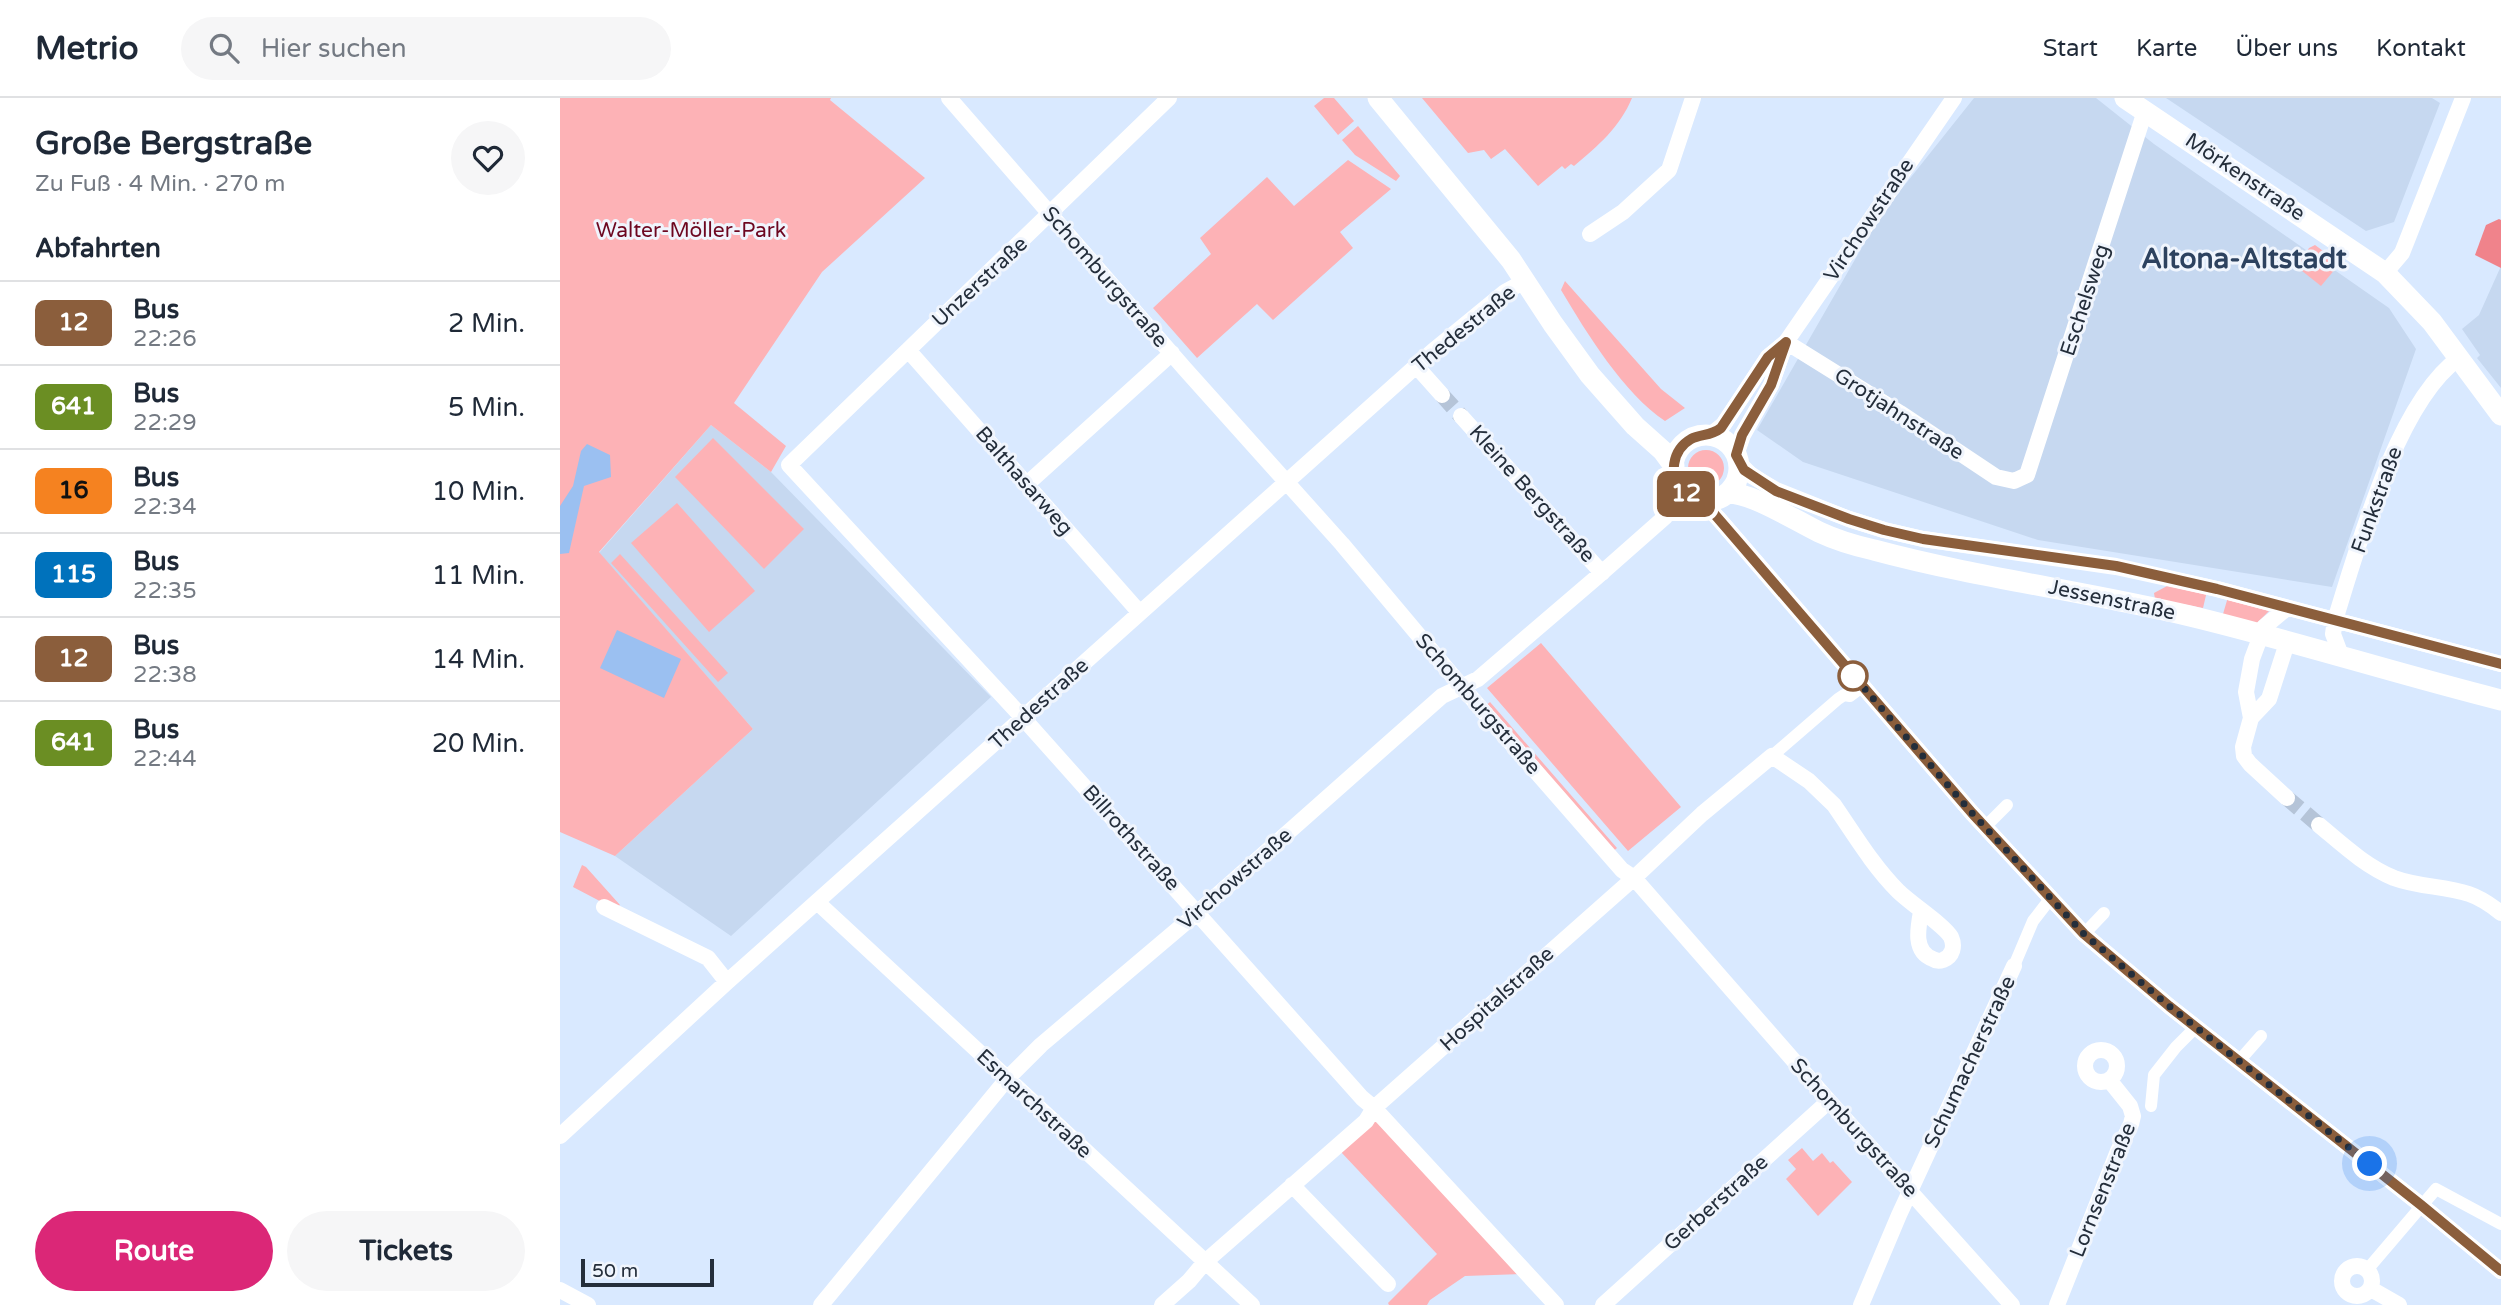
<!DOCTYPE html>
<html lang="de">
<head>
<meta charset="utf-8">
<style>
	body { margin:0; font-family:"Varela Round",sans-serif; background:#f6f6f7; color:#1f2937; height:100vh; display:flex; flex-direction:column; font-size:26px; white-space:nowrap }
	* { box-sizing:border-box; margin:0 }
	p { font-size:23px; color:#747a83 }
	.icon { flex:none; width:38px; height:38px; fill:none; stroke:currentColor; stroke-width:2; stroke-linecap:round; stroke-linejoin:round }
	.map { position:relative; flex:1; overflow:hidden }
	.sheet { display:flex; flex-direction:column; background:#fff; width:560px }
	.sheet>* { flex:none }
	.badge { padding:0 14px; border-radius:10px; font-size:24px; line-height:46px }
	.scale { position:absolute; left:21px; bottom:18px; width:133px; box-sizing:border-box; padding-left:7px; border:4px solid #242e3b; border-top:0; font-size:19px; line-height:24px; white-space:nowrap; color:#242e3b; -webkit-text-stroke:5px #f0f5fd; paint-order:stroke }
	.you { position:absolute; width:35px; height:35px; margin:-18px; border:5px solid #fff; border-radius:50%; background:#1a73e8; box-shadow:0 0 0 10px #1a73e833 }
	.map>.badge { position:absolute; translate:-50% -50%; box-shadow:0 0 0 4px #fff }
	h2 { padding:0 35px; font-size:26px; line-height:63px }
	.round { display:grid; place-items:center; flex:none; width:74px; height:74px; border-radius:37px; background:#f6f6f7 }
	.summary { display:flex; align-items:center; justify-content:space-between; height:119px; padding:0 35px }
	h1 { font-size:33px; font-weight:700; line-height:52px }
	.cta { display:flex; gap:14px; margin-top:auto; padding:14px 35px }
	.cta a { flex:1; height:80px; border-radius:42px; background:#db2777; color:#fff; font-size:28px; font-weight:700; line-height:80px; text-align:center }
	.cta a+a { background:#f6f6f7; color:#1f2937 }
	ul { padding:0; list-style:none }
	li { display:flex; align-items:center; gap:21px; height:84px; padding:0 35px; border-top:2px solid #e0e1e3 }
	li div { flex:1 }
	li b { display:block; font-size:26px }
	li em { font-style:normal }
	li .badge { min-width:77px; font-weight:700; text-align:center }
	header { display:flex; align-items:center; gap:42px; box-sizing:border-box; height:98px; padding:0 35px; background:#fff; border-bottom:2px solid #e0e1e3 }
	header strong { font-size:33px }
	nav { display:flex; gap:38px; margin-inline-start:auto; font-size:24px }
	.search { width:490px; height:63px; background:#f6f6f7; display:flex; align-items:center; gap:18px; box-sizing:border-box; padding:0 24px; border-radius:38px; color:#747a83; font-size:26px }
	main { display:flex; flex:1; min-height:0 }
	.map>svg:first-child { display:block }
	.built { fill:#c6d8f0 }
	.green { fill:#fdb2b6 }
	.forest { fill:#f0838b }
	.water { fill:#9bc0f1 }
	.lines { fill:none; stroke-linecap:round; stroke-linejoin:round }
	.minor-tunnel { stroke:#b5c4d8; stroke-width:16; stroke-dasharray:16 8; stroke-linecap:butt }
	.pedestrian { stroke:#fff; stroke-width:12 }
	.minor { stroke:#fff; stroke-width:16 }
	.tertiary { stroke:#fff; stroke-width:21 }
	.line-casing { stroke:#fff; stroke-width:16 }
	.line { stroke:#8b5e3c; stroke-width:10 }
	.walk { stroke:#242e3b; stroke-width:7; stroke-dasharray:0 12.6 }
	.stop-dot { fill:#fff; stroke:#8b5e3c; stroke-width:3.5 }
	.labels { text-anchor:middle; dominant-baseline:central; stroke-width:6; stroke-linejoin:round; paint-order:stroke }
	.street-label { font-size:21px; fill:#242e3b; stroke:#f0f5fd }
	.park-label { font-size:21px; fill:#6d0720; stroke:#f0f5fd }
	.district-label { font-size:28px; font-weight:bold; fill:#2d425f; stroke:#f0f5fd }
</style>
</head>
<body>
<header>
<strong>Metrio</strong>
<div class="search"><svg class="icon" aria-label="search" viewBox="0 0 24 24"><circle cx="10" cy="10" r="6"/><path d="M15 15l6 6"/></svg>Hier suchen</div>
<nav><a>Start</a><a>Karte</a><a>Über uns</a><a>Kontakt</a></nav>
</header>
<main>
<section class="sheet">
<div class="summary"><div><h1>Große Bergstraße</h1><p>Zu Fuß · 4 Min. · 270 m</p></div><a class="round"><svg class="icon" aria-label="heart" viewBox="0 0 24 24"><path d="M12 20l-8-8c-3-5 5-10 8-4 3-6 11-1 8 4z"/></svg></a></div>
<h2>Abfahrten</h2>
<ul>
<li><span class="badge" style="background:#8b5e3c;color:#fff">12</span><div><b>Bus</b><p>22:26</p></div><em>2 Min.</em></li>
<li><span class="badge" style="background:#6b8e23;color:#fff">641</span><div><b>Bus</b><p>22:29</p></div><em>5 Min.</em></li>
<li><span class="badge" style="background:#f58220;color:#111">16</span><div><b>Bus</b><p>22:34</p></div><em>10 Min.</em></li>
<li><span class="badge" style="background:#0072bc;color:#fff">115</span><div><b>Bus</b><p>22:35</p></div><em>11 Min.</em></li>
<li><span class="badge" style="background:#8b5e3c;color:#fff">12</span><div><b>Bus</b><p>22:38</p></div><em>14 Min.</em></li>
<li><span class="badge" style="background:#6b8e23;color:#fff">641</span><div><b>Bus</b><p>22:44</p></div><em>20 Min.</em></li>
</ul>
<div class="cta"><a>Route</a><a>Tickets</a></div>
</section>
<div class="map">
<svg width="1941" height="1207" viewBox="0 0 1941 1207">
	<rect width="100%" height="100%" fill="#d9e9ff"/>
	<path class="built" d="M1414 0H1536L1594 46 1829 210 1856 251 1772 489 1478 442 1243 364 1197 332 1320 118Z
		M1606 0H1872L1880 5 1834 124 1806 133Z
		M1941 168V290L1917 260 1920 257 1902 231 1919 217Z
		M151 327 211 374 431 599 171 838 55 758 193 631 39 455Z"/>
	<path class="green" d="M0 0H271L270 2 365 80 262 174 174 305 226 348 211 374 151 327 39 454 193 631 55 758 0 734Z
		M764 0H774L794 23 778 37 754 8Z
		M862 0H1072C1060 29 1038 48 1014 68L1011 66 1005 71 1002 68 978 88 945 51 931 61 924 52 908 55Z
		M798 28 840 78 836 83 795 57 782 42Z
		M788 62 831 91 780 134 793 150 713 222 697 206 637 260 593 210 651 156 640 140 707 79 734 108Z
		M1755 147 1774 161 1776 170 1761 188 1737 169 1749 150Z
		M1005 183 1101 291 1125 310 1105 323C1064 296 1026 234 1001 192Z
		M153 340 244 431 204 471 115 379Z
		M1128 370a18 18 0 1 1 36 0a18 18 0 1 1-36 0Z
		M117 405 195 493 149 534 71 445Z
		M60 456 168 575 158 584 51 465Z
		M1609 487 1647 493 1643 510 1595 501 1594 495Z
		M1668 499 1705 509 1709 513 1695 527 1663 516Z
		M981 545 1121 709 1068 753 927 590Z
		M930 604 1057 750 1050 756 923 610Z
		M22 767 26 769 60 807 55 811 13 789Z
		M818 1020 962 1176 905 1178 870 1202 867 1207H829L828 1205 877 1156 781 1054Z
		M1242 1050 1253 1063 1262 1055 1270 1065 1273 1063 1292 1084 1258 1118 1226 1081 1236 1071 1228 1062Z"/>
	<path class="forest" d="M1939 121 1941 122V170L1915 157 1926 127Z"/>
	<path class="water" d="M27 346 50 357 51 379 24 388 9 455 0 456V408L13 388 21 353Z
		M57 532 121 561 104 600 40 570Z"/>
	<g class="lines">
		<path class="minor-tunnel" d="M882 297 901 318
			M1727 700 1759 727"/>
		<path class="pedestrian" d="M1212 658 1278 601 1284 597 1290 598 1302 589
			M1425 729 1447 707
			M1524 836 1544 815
			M1454 868 1473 823 1490 801
			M1679 963 1701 938
			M1591 1008 1594 977 1616 949 1636 929
			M1807 1172 1876 1091 1941 1126"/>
		<path class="minor" d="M389 0 625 271 782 446 902 589 1062 772 1074 780 1269 1003 1452 1207
			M609 0 229 367 463 620 802 1000 814 1010 996 1207
			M1030 136 1063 114 1109 72 1133 0
			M1825 175 1842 155 1903 0
			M1226 244 1340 315 1436 379 1454 383 1467 377 1585 13
			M348 252 580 515
			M857 269 882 297
			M901 318 1042 475
			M1149 338 1164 326 1208 259 1224 246
			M1176 357 1183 337 1211 287 1226 244 1394 0
			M1179 365 1192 378 1216 392 1289 421 1324 432 1363 441 1556 469 1657 491 1941 566
			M467 386 612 255
			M1140 402 1159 421 1412 715 1524 836 1609 908 1861 1107 1941 1173
			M1727 510 1704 529 1692 561 1686 594 1691 620 1683 649 1684 658 1690 666 1727 700
			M1782 560 1773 536 1775 522C1798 449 1837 304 1899 260
			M1691 620 1709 601 1727 545
			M1759 727C1783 747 1805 768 1834 780 1858 789 1884 788 1909 796 1921 800 1931 807 1941 815
			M257 804 692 1207
			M44 809 148 860 167 884
			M1525 968a16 16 0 1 1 32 0a16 16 0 1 1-32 0Z
			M0 1038 167 884 873 253 945 194 965 183
			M732 1087 828 1186
			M1782 1183a15 15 0 1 1 30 0a15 15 0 1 1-30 0Z
			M1811 1191 1839 1207
			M0 1192 28 1207
			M261 1207 447 981 481 947 637 815 882 598 918 581 1037 479 1105 419 1116 404 1121 390
			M602 1207 629 1183 645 1164 806 1023 814 1010 1074 780 1142 716 1212 658 1249 683 1274 707C1294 736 1313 768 1338 793 1351 806 1384 827 1391 839 1395 848 1393 858 1383 862 1380 863 1376 863 1373 861 1353 854 1358 830 1361 814
			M1043 1207 1269 1003
			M1301 1207 1339 1117 1454 868
			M1497 1207 1558 1053 1571 1026 1573 1018 1570 1008 1550 983"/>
		<path class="tertiary" d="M818 0 951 162 993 226 1030 277 1075 328 1103 353 1114 368
			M1565 0 1825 175 1872 224 1941 317
			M1113 370a33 33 0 1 1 66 0a33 33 0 1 1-66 0Z
			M1167 395C1191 394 1236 423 1259 434 1276 442 1296 448 1314 452 1418 480 1525 493 1630 518 1734 543 1837 576 1941 602"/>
	</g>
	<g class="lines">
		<defs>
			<path id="line" d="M1941 566 1657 491 1556 468 1363 441 1324 432 1289 421 1216 393 1184 372 1176 357 1182 337 1211 287 1226 244 1208 259 1161 330C1151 338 1141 336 1131 341 1112 352 1108 378 1123 393 1131 401 1142 403 1150 411L1412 715 1524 836 1609 908 1861 1107 1941 1173"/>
		</defs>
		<use href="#line" class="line-casing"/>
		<use href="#line" class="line"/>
		<path class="walk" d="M1293 578 1291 575 1412 715 1524 836 1609 908 1810 1066"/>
	</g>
	<circle class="stop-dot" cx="1293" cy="578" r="14"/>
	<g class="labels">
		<g class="street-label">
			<text transform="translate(1685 79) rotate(34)">Mörkenstraße</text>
			<text transform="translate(1309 122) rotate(-56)">Virchowstraße</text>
			<text transform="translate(545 179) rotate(49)">Schomburgstraße</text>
			<text transform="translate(420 184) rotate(-43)">Unzerstraße</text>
			<text transform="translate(1525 202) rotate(-72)">Eschelsweg</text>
			<text transform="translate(904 231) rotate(-39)">Thedestraße</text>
			<text transform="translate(1339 316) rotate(33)">Grotjahnstraße</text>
			<text transform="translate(464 383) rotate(49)">Balthasarweg</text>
			<text transform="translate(972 396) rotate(48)">Kleine Bergstraße</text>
			<text transform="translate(1817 402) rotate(-70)">Funkstraße</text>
			<text transform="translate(1552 502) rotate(12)">Jessenstraße</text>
			<text transform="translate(479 606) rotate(-42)">Thedestraße</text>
			<text transform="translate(918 606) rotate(49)">Schomburgstraße</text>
			<text transform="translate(571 740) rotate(48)">Billrothstraße</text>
			<text transform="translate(675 781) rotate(-41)">Virchowstraße</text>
			<text transform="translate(937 901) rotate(-42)">Hospitalstraße</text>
			<text transform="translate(1410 964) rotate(-65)">Schumacherstraße</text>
			<text transform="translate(474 1006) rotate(43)">Esmarchstraße</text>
			<text transform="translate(1294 1030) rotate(48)">Schomburgstraße</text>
			<text transform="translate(1543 1092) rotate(-68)">Lornsenstraße</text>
			<text transform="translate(1156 1105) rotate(-42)">Gerberstraße</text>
		</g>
		<g class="park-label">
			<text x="131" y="132">Walter-Möller-Park</text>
		</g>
		<g class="district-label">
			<text x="1684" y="161">Altona-Altstadt</text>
		</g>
	</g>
</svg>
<div class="scale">50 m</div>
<div class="you" style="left:1810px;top:1066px"></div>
<b class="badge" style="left:1126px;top:396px;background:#8b5e3c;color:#fff">12</b>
</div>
</main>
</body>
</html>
